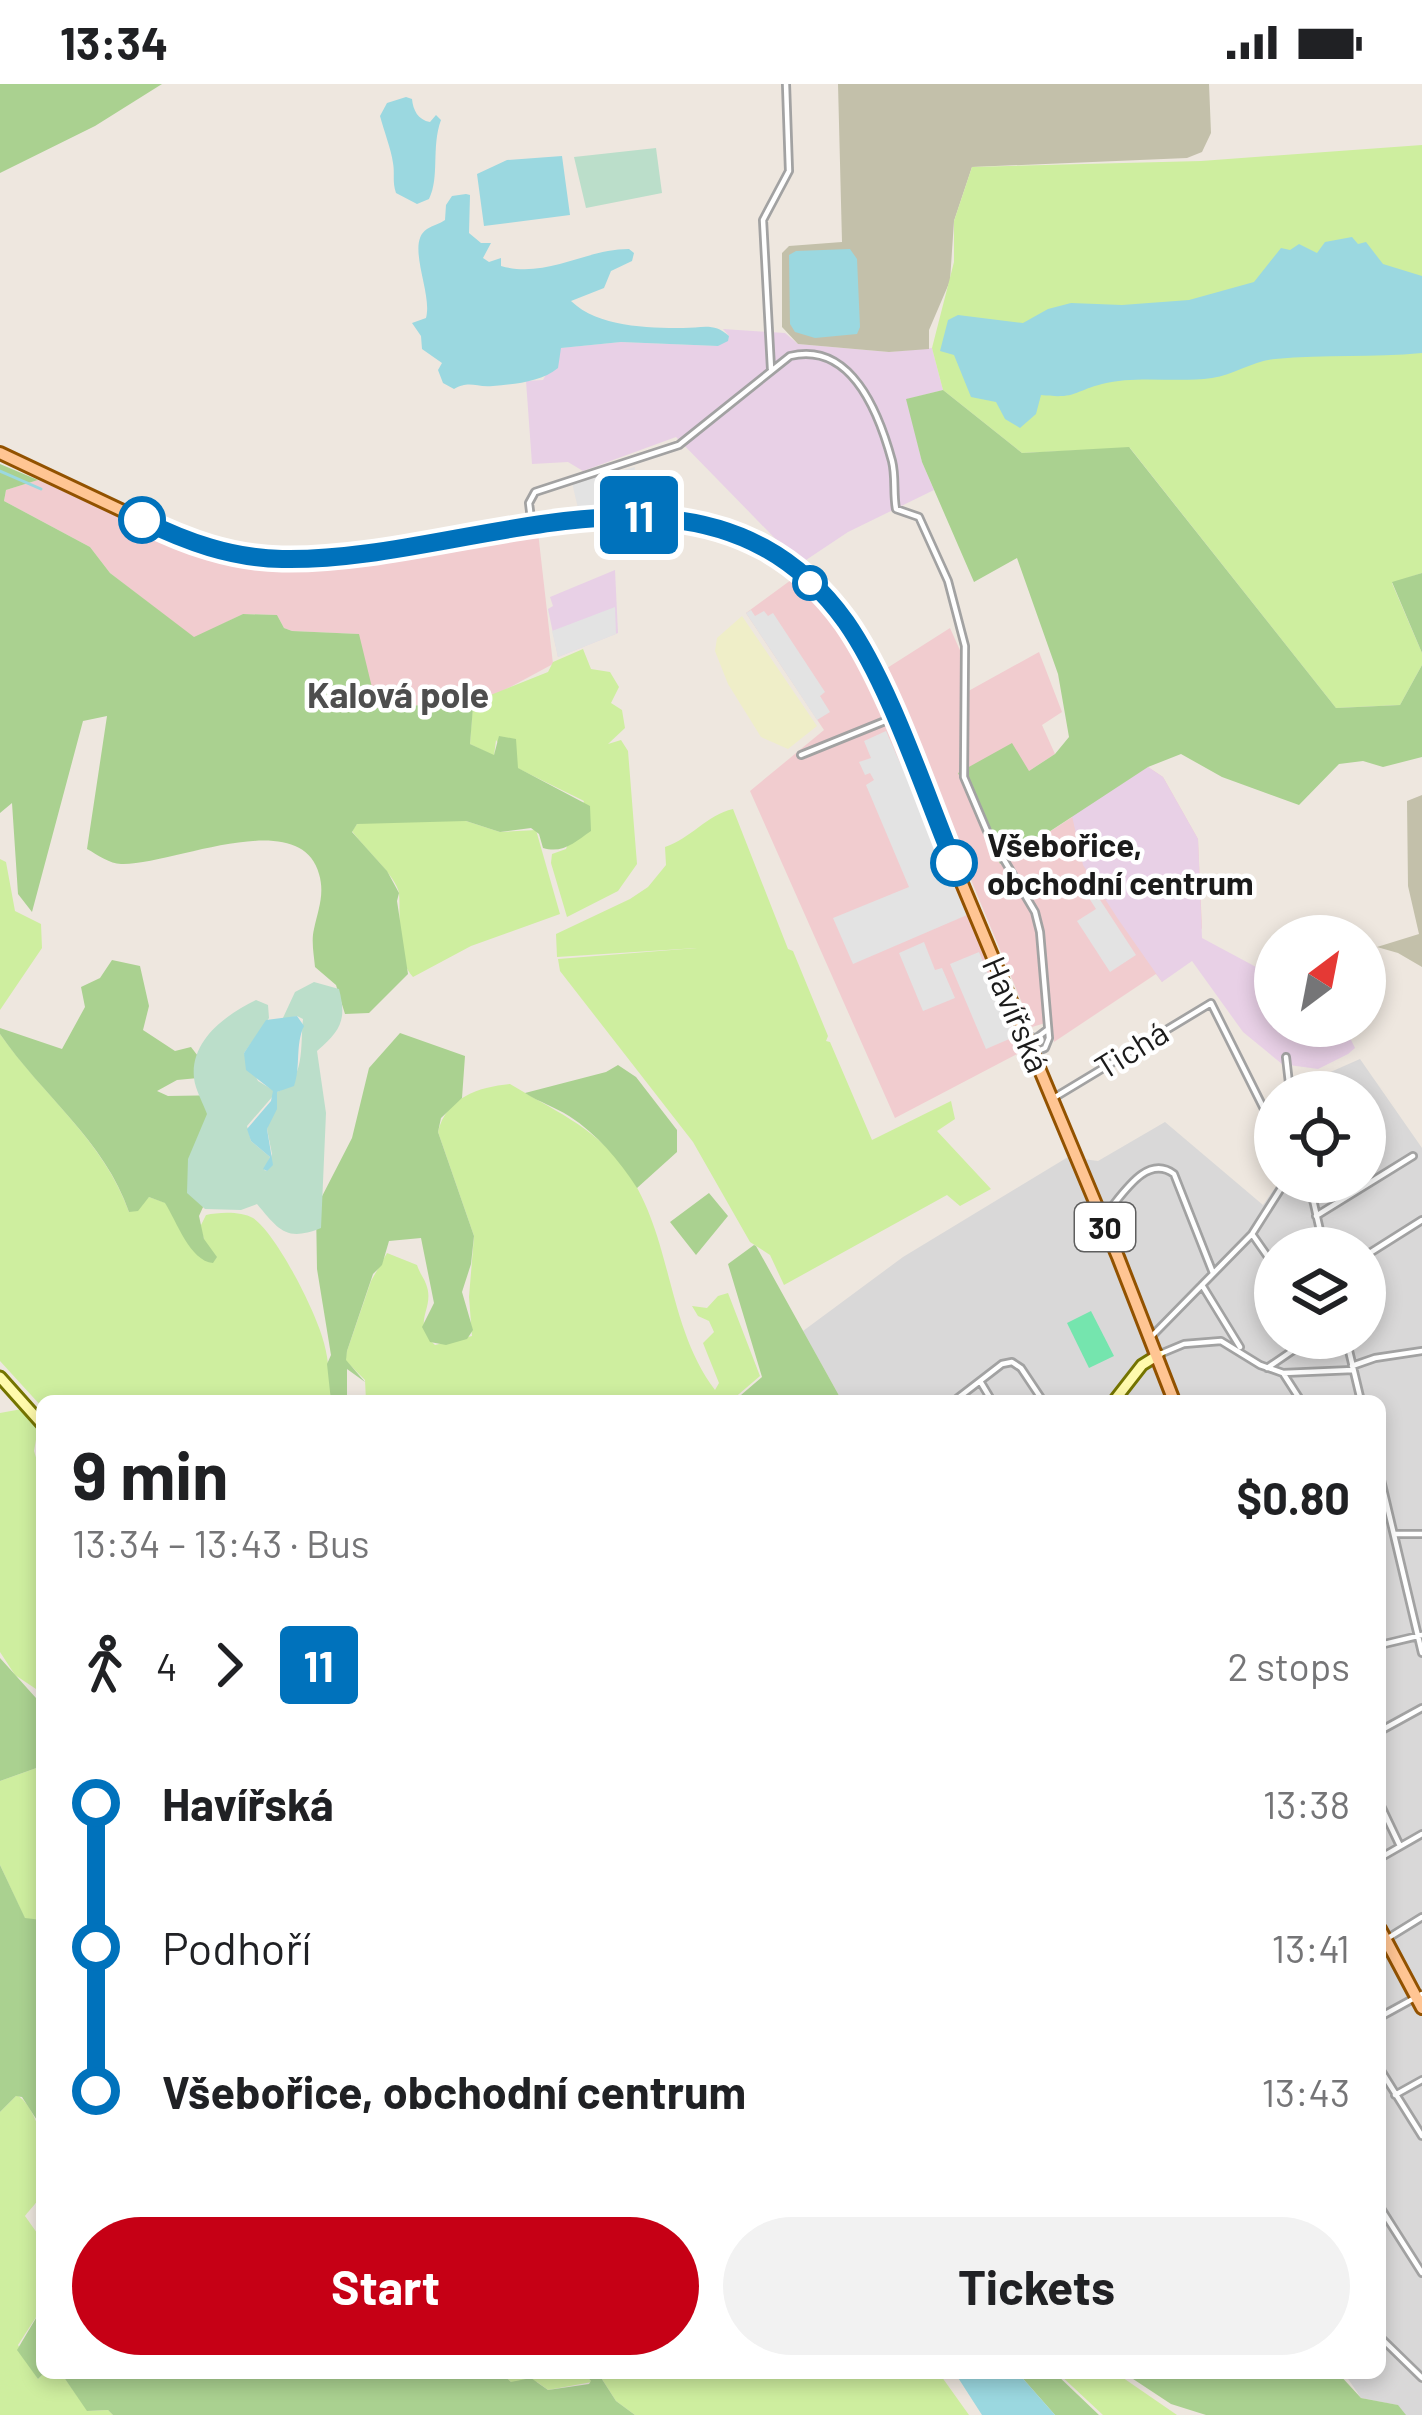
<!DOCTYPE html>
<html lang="en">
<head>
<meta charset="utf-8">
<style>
	body { margin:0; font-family:Barlow,sans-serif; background:#f2f2f2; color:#202124; height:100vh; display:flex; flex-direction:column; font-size:45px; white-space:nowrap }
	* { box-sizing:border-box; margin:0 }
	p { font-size:39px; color:#757577 }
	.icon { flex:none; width:66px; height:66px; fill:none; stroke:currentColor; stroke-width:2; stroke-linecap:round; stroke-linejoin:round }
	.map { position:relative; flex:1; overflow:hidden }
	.details { position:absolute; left:36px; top:1311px; width:1350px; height:984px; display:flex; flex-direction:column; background:#fff; border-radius:18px; box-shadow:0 6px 18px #0003 }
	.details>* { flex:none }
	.badge { padding:0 24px; border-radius:9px; font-size:42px; line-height:78px }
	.needle { width:78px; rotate:32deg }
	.buttons { position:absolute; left:1254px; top:831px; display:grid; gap:24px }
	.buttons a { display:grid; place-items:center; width:132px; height:132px; border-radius:50%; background:#fff; box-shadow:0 6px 18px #0003; font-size:60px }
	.map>.badge { position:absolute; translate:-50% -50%; box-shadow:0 0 0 6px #fff }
	.legs { display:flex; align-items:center; gap:18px; height:132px; padding:0 36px; font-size:39px }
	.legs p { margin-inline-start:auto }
	.head { display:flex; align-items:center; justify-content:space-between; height:204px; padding:0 36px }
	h1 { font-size:66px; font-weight:700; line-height:90px }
	.action { display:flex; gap:24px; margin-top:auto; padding:24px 36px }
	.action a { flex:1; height:138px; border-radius:72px; background:#c60015; color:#fff; font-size:48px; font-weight:700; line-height:138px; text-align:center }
	.action a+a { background:#f2f2f2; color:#202124 }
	ul { padding:0 36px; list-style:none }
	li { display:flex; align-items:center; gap:42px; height:144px; font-size:45px }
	li i { display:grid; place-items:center; width:18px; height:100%; margin:0 15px; background:currentColor }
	li i::after { content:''; width:30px; height:30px; margin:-15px; border:9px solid; border-radius:50%; background:#fff }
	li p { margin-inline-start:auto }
	li:first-child i { background:linear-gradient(#0000 50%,currentColor 0) }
	li:last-child i { background:linear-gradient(currentColor 50%,#0000 0) }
	.status { display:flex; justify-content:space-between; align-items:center; height:84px; padding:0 60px; background:#fff; direction:ltr }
	.status svg { height:33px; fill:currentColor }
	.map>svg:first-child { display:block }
	.residential { fill:#d9d8d8; fill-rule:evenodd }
	.commercial { fill:#f1cccf }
	.industrial { fill:#e8d0e6 }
	.construction { fill:#c3c0aa }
	.farmland { fill:#efeec8 }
	.grass { fill:#ceee9f }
	.forest { fill:#aad190 }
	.wetland { fill:#bbdeca }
	.pitch { fill:#75e5ae }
	.parking { fill:#e3e3e3 }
	.water { fill:#9bd8e0 }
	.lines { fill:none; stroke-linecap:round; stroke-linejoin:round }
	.stream { stroke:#9bd8e0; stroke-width:3 }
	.street-casing { stroke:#a2a2a2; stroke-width:10 }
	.secondary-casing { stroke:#747400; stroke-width:15 }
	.primary-casing { stroke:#925200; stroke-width:16 }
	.street { stroke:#fff; stroke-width:4.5 }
	.secondary { stroke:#fffaac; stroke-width:9 }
	.primary { stroke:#ffc593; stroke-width:10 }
	.line-1-casing { stroke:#fff; stroke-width:27 }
	.line-1 { stroke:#0072bc; stroke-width:18 }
	.stop-1-dot { fill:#fff; stroke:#0072bc; stroke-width:6 }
	.labels { text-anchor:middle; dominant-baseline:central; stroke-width:9; stroke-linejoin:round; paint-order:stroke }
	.shield { fill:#fff; stroke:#5f5f5f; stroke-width:3 }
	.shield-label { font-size:30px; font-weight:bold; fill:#1b1b1b }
	.stop-label { font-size:33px; font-weight:bold; fill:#1b1b1b; stroke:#fff; text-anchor:start }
	.street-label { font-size:33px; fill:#1b1b1b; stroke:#fff }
	.neighbourhood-label { font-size:36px; font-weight:bold; fill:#4e4e4e; stroke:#fff }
</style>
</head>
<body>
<div class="status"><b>13:34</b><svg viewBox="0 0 49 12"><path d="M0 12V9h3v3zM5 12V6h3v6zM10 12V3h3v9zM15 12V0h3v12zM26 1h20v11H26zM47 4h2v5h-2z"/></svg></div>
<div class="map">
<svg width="1422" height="2331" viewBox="0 0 1422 2331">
	<rect width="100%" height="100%" fill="#eee7df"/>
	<path class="residential" d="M1360 975 1422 1064V2331H1405L1397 2321 1361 2314 1344 2289H1380V1317H903L901 1313 893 1317H842L803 1247 903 1173 1068 1073 1098 1077 1165 1038 1263 1121 1279 1098H1365V1008H1285ZM1275 1164H1365V1254H1275Z"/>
	<path class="commercial" d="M38 396 159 450 183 462V466L242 480 285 483 326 479 538 448 553 580 473 623 439 620 376 624 358 550 292 547 284 544 277 531 243 530 194 554 110 489 90 463 4 417 6 406Z
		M791 496 834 540 873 596 1023 967 895 1034 750 707 824 646 746 529Z
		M950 544 963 573V610L1039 568 1062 628 1042 641 1055 670 1029 687 1001 780 1148 683 1163 693 1198 755 1202 844 1162 898 1156 890 1054 958 1052 937 1032 943 884 586Z"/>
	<path class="industrial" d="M723 245 785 249 798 260 889 268 932 264 943 306 907 315 922 378 934 406 848 448 800 480 676 353 583 387 568 378 532 380 526 297 543 296 560 264 621 258 718 262 729 252Z
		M615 486 618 549 558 573 548 525 553 522 550 513Z
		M1148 683 1163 693 1198 755 1202 854 1275 893V942H1344L1355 964 1348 970 1318 985 1282 980 1243 948 1192 877 1162 898 1118 835 1083 781 1072 732Z"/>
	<path class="construction" d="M838 0H1209L1211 49 1202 68 1187 74 972 83 954 137 950 197 929 246V265L889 268 798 260 782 243V169L789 162 842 158Z
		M1422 711V883L1398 869 1377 863 1419 850 1408 802 1407 717Z"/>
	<path class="farmland" d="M742 532 817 642 788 665 761 653 728 600 715 567 717 554Z"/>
	<path class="grass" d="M1422 61V489L1392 499 1422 569V581L1400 621 1336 624 1130 364 1022 369 943 306 932 264 954 178V137L972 83 1201 77Z
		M583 565 591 585 610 588 619 603 611 619 622 626 625 644 608 660 621 656 628 667 637 780 618 807 567 833 551 779 552 770 566 765 584 717 517 684 496 656 494 672 470 660 473 618 548 588 553 578Z
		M733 725 788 865 793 867 828 952 826 957 830 958 872 1056 951 1017 955 1035 937 1047 991 1105 960 1122 947 1111 784 1201 770 1171 750 1158 693 1058 560 887 558 875 697 864 557 873 556 850 630 815 648 803 666 781 665 763C690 755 707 731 733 725Z
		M373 737H466L500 748 536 746 560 830 471 862 413 893C395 874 401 833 399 809 397 793 363 763 352 747L357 740Z
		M0 775 6 778 15 827 41 840 42 864 0 926Z
		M0 950C42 1010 104 1057 129 1128L149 1113 166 1119 194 1165 204 1155 200 1143 206 1131C219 1128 241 1127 253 1134 277 1150 317 1230 324 1259 329 1277 330 1298 331 1317H42V1323L0 1277Z
		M510 1000C551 1025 593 1042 623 1082 673 1148 665 1240 715 1306L719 1299 703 1259 714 1248 709 1237 698 1232 692 1222 707 1224 718 1212 728 1209 760 1292 732 1316 366 1317 365 1296 345 1276 347 1267 371 1197 387 1169 417 1181C419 1188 424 1194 426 1200 436 1225 410 1237 435 1261L472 1252 469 1213 474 1152 438 1048C446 1014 478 1003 510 1000Z
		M22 1325 38 1344 34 1367 42 1393V1609L15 1591 0 1568V1329Z
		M42 1682V1836L25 1835 0 1781V1697Z
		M17 2011C41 2026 50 2082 42 2108 40 2116 30 2125 25 2132L42 2156V2224L18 2261 38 2295 44 2289H61L88 2327 108 2326 113 2331H0V2028Z
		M501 2289H584L592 2298 548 2306 537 2298H511Z
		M598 2289H939L969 2331H635L616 2317Z
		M1058 2289H1116L1177 2331H1103Z"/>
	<path class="forest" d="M0 0H162L95 42 0 89Z
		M943 306 1022 369 1129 363 1336 624 1400 621 1422 581V673L1383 683 1363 677 1339 680 1299 721 1222 693 1181 670 1148 683 1000 780 958 689 1012 659 1029 687 1055 670 1069 653 1058 590 1017 474 974 498 922 378 906 315Z
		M0 380 38 396 6 406 4 417 90 463 110 489 194 553 243 530 277 531 284 544 292 547 359 550 377 624 439 620 473 623 470 660 494 671 499 652 516 655 518 684 590 722 591 747C575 758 563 770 543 764L539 750 531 744 500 748 466 737 357 740 352 748 387 787 399 809 397 817 408 890 369 929 345 930 336 901 315 883C314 871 311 857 314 845 318 826 325 810 319 790 300 720 170 782 121 780 110 780 98 771 87 765L107 632 83 637 32 828 18 810 12 719 0 729Z
		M1422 489V569L1392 498Z
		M112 876 140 882 149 922 143 946 175 967 191 963 204 980 198 994 177 996 157 1007 168 1012 228 1011 208 1112 199 1132 204 1155 217 1173 213 1179C190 1177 177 1138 165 1119L149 1113 138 1127 129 1128C105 1057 41 1010 0 950V944L62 965 85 923 81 903 100 894Z
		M400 949 465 972 462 1014 441 1034 438 1048 474 1152 471 1180 462 1208 473 1246 467 1255 446 1261 430 1258 422 1243 434 1219 421 1154 389 1157 382 1181 373 1190 347 1267 346 1276 365 1298 347 1285V1317H331L327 1280 331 1271 317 1185 316 1124 352 1054 369 984Z
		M618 981 636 993 677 1046V1068L637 1104C619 1076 597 1050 569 1032 555 1023 539 1018 525 1009L606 988Z
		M709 1109 728 1132 696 1171 670 1138Z
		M754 1161 756 1162 842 1317H734L762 1293 728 1180Z
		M0 1574 36 1614H42V1682L0 1697Z
		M0 1781 25 1834 42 1836V2044L22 2013 16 2012 0 2028Z
		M42 2224 44 2289 38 2295 17 2266Z
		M61 2289H501L511 2298 531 2294 548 2306 589 2300 591 2297 584 2289H598L616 2317 635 2331H113L108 2326 87 2327Z
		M1018 2289H1055L1099 2331H1055Z
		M1124 2289H1338L1361 2314 1398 2321 1406 2331H1206L1171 2320Z"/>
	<path class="wetland" d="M656 64 662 109 586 124 574 73Z
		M314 898 339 905C347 936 341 946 317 967L326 1029 321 1144C286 1158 279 1146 257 1120L241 1126 205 1125 187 1109 188 1075 207 1030C203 1019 195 1005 194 994 190 956 227 930 256 916L268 921 269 934 244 969 258 997 273 1006V1012L247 1042 251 1057 270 1073 264 1086 267 1087 272 1070 267 1045 277 1008C306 998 300 961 303 935L297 932 282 936 295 908Z"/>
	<path class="pitch" d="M1091 1227 1114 1272 1089 1284 1067 1239Z"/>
	<path class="parking" d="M635 383 634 397 615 415 601 422 578 424 572 399Z
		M615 523 616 550 558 573 552 547Z
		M751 526 755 532 764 527 768 532 773 529 825 608 820 612 830 628 817 636 746 529Z
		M886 647 967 831 853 880 833 834 909 803 866 701 874 696 870 689 865 691 859 678 871 674 864 657Z
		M1089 799 1136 871 1110 888 1077 837 1096 825 1082 803Z
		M924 858 935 886 942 884 955 914 923 927 899 869Z
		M979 868 1014 953 986 965 950 880Z"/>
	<path class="water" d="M406 13 412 15C413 26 418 36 430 38L436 31 441 36C431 63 440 93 429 115L417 120 396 109C392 97 395 90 393 79 391 65 384 47 380 32L387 19Z
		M562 72 570 131 484 142 477 90 507 76Z
		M466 110 470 111 469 149 481 159H491L483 174 489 178 501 174V182C546 195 585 165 629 165L634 169 632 177 611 187 604 204 571 217C598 243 647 244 683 244 702 244 714 238 729 252L728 257 718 262 621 258 561 264 558 284C541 298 515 300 493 302 476 304 470 296 454 305L443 299 438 286 442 279 422 265 421 252 412 239 426 234C433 209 405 159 427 145 433 141 440 140 445 136L446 121 452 112Z
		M1352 153 1358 160 1366 158 1383 180 1422 192V269C1373 274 1325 270 1275 275 1253 277 1234 291 1212 294 1175 299 1137 291 1102 300 1072 308 1076 315 1041 311L1036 330 1020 344 1005 335 996 318 971 313 954 271 940 267 948 236 958 231 1023 239 1048 225 1071 219 1122 221 1189 216 1254 198 1281 164 1290 166 1299 160 1317 169 1325 158Z
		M850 165 857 175 860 243 857 250 815 254 795 248 790 240 789 171 796 167Z
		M297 932 304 942C295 961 301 983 294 1002L277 1008V1025L267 1045 273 1081 267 1087 263 1085 270 1073 251 1057 247 1045 271 1017 273 1007 246 986 244 969 266 936Z
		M955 2289H1018L1055 2331H982Z"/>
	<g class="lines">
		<path class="stream" d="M0 387 41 405"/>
		<defs>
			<path id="street" d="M771 285 763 136 789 87 786 0
				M532 443 529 419 535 408 679 361 790 272C851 257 879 329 892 377 896 393 893 409 896 425L919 433 948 497 965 562 964 693 987 747 1035 828 1040 848 1049 954 1045 964 1035 968
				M801 671 890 635
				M1027 950 1035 955 1047 946
				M1286 973 1290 1008
				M1052 1015 1211 919 1275 1047
				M1309 1098 1324 1164
				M1105 1131C1122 1112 1146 1069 1174 1090L1213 1189
				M1316 1132 1413 1072
				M1252 1150 1275 1183
				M1365 1172 1422 1136
				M1202 1201 1240 1263
				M1152 1252 1252 1150 1285 1098
				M1346 1254 1361 1317
				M1160 1270 1184 1260 1221 1257 1260 1281 1283 1289 1353 1286
				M1352 1282 1375 1274 1422 1267
				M1267 1284 1311 1254
				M1283 1289 1301 1317
				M980 1297 992 1317
				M954 1317 1002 1280 1012 1278 1021 1284 1043 1317
				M1380 1392 1422 1569
				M1394 1450H1422
				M1380 1561 1422 1551
				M1380 1647 1422 1624
				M1380 1720 1400 1762
				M1380 1774 1422 1750
				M1380 1859 1422 1833
				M1380 1933 1422 1910
				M1380 1985 1422 2052
				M1395 2011 1422 1996
				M1380 2123 1422 2189
				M1380 2253 1422 2294"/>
			<path id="secondary" d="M0 1293 42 1340
				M1114 1317 1142 1281 1158 1271"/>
			<path id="primary" d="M0 369 178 453 214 465 257 474 337 471 635 430C740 435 826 491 872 584L1118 1173 1174 1317
				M1380 1845 1422 1924"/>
		</defs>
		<use href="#street" class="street-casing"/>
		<use href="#secondary" class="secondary-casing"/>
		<use href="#primary" class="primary-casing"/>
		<use href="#street" class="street"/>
		<use href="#secondary" class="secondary"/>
		<use href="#primary" class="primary"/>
	</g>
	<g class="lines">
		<defs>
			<path id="line-1" d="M142 436C187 458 231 474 282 475 470 479 706 344 846 538 890 601 924 707 954 779"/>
		</defs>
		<use href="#line-1" class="line-1-casing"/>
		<use href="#line-1" class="line-1"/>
	</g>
	<g class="stop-1-dot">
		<circle cx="142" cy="436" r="21"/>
		<circle cx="810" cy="499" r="15"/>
		<circle cx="954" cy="779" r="21"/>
	</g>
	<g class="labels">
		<rect class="shield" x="1075" y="1119" width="60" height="48" rx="9"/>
		<g class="shield-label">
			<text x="1105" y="1143">30</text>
		</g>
		<g class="stop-label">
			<text x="987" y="760">Všebořice,<tspan x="987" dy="38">obchodní centrum</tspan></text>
		</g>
		<g class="street-label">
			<text transform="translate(1017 930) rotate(67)">Havířská</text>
			<text transform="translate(1131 965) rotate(-32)">Tichá</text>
		</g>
		<g class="neighbourhood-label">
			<text x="398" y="609">Kalová pole</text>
		</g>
	</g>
</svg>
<div class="buttons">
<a><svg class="needle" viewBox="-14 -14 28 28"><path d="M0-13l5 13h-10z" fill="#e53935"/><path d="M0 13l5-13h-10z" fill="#757577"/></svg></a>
<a><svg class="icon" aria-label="locate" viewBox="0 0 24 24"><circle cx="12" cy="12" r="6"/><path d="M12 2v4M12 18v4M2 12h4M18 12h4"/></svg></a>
<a><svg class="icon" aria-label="layers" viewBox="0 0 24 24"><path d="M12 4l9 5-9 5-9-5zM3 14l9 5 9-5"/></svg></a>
</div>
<b class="badge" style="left:639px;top:431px;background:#0072bc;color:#fff">11</b>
<section class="details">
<div class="head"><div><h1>9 min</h1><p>13:34 – 13:43 · Bus</p></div><b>$0.80</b></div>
<div class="legs"><svg class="icon" aria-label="walk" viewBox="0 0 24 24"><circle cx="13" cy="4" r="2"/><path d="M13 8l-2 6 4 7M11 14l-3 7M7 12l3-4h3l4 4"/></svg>4<svg class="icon" aria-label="forward" viewBox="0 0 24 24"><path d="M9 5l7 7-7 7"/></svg><b class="badge" style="background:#0072bc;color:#fff">11</b><p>2 stops</p></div>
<ul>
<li><i style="color:#0072bc"></i><b>Havířská</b><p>13:38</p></li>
<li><i style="color:#0072bc"></i><span>Podhoří</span><p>13:41</p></li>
<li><i style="color:#0072bc"></i><b>Všebořice, obchodní centrum</b><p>13:43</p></li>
</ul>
<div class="action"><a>Start</a><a>Tickets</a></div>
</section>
</div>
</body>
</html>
